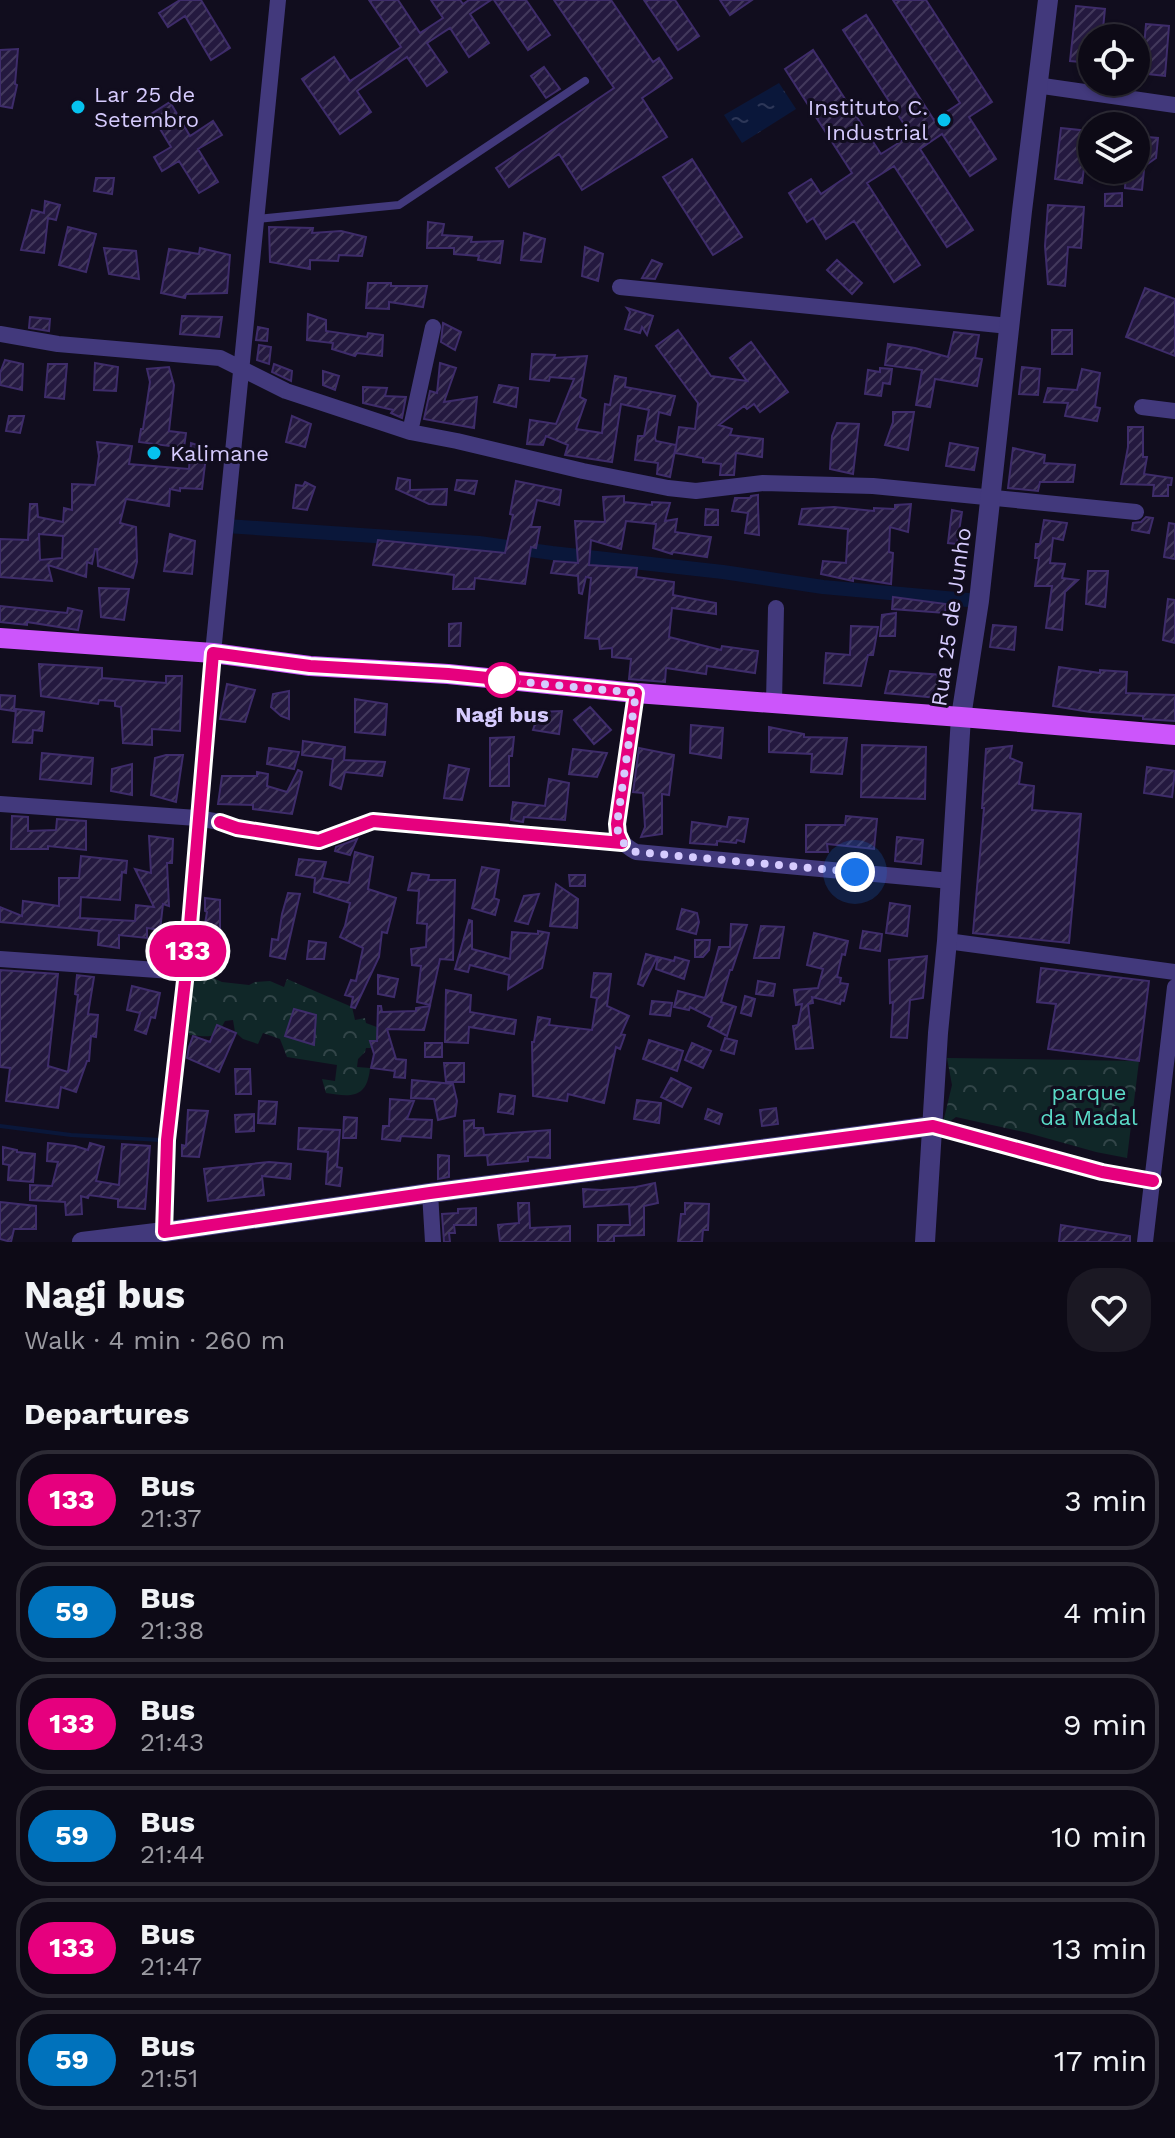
<!DOCTYPE html>
<html lang="en">
<head>
<meta charset="utf-8">
<style>
	body { margin:0; font-family:"Work Sans",sans-serif; background:#1b1823; color:#f1f3f6; height:100vh; display:flex; flex-direction:column; font-size:30px; white-space:nowrap }
	* { box-sizing:border-box; margin:0 }
	p { font-size:26px; color:#9a9aa1 }
	.icon { flex:none; width:44px; height:44px; fill:none; stroke:currentColor; stroke-width:2; stroke-linecap:round; stroke-linejoin:round }
	.map { position:relative; height:1242px; overflow:hidden }
	.panel { display:flex; flex-direction:column; background:#0d0a16; flex:1 }
	.panel>* { flex:none }
	.badge { padding:0 16px; border-radius:26px; font-size:28px; line-height:52px }
	.fabs { position:absolute; left:1078px; top:24px; display:grid; gap:16px }
	.fabs a { display:grid; place-items:center; width:72px; height:72px; border-radius:50%; background:#0d0a16; box-shadow:0 2px 6px #0004,0 0 0 2px #2d2b35; font-size:40px }
	.you { position:absolute; width:40px; height:40px; margin:-20px; border:6px solid #fff; border-radius:50%; background:#1a73e8; box-shadow:0 0 0 12px #1a73e833 }
	.map>.badge { position:absolute; translate:-50% -50%; box-shadow:0 0 0 4px #fff }
	h2 { padding:0 24px; font-size:30px; line-height:72px }
	.round { display:grid; place-items:center; flex:none; width:84px; height:84px; border-radius:32px; background:#1b1823 }
	.head { display:flex; align-items:center; justify-content:space-between; height:136px; padding:0 24px }
	h1 { font-size:38px; font-weight:700; line-height:60px }
	ul { padding:0; list-style:none }
	li { display:flex; align-items:center; gap:24px; height:100px; margin:0 16px 12px; padding:0 8px; border:4px solid #2d2b35; border-radius:32px }
	li div { flex:1 }
	li b { display:block; font-size:30px }
	li em { font-style:normal }
	li .badge { min-width:88px; font-weight:700; text-align:center }
	.map>svg:first-child { display:block }
	.park { fill:url(#park-crowns) }
	.water { fill:url(#water-ripples) }
	.lines { fill:none; stroke-linecap:round; stroke-linejoin:round }
	.stream { stroke:#0a173a; stroke-width:4 }
	.canal { stroke:#0a173a; stroke-width:14 }
	.building { fill:url(#building-hatch); stroke:#3e2c6a; stroke-width:2; fill-rule:evenodd }
	.service { stroke:#42397c; stroke-width:8 }
	.minor { stroke:#42397c; stroke-width:16 }
	.tertiary { stroke:#42397c; stroke-width:20 }
	.primary { stroke:#cc55fb; stroke-width:20 }
	.line-casing { stroke:#fff; stroke-width:18 }
	.line { stroke:#e6007e; stroke-width:12 }
	.walk { stroke:#d6cbfe; stroke-width:8; stroke-dasharray:0 14.4 }
	.poi-dot { fill:#06c2ef; stroke:#110d1e; stroke-width:3 }
	.stop-dot { fill:#fff; stroke:#e6007e; stroke-width:4 }
	.labels { text-anchor:middle; dominant-baseline:central; stroke-width:6; stroke-linejoin:round; paint-order:stroke }
	.poi-label { font-size:22px; fill:#d6cbfe; stroke:#110d1e; text-anchor:start }
	.street-label { font-size:22px; fill:#d6cbfe; stroke:#110d1e }
	.stop-label { font-size:22px; font-weight:bold; fill:#d6cbfe; stroke:#110d1e }
	.park-label { font-size:22px; fill:#5adbc7; stroke:#110d1e }
</style>
</head>
<body>
<div class="map">
<svg width="1175" height="1242" viewBox="0 0 1175 1242">
	<defs>
		<pattern id="park-crowns" width="20" height="18" patternUnits="userSpaceOnUse" patternTransform="scale(2)"><rect width="20" height="18" fill="#102728"/><path d="M2 6a3 3 0 1 1 6 0M12 15a3 3 0 1 1 6 0" fill="none" stroke="#324548"/></pattern>
		<pattern id="water-ripples" width="26" height="14" patternUnits="userSpaceOnUse" patternTransform="scale(2)"><rect width="26" height="14" fill="#0a173a"/><path d="M2 4q2-2 4 0t4 0M15 11q2-2 4 0t4 0" fill="none" stroke="#2d3758"/></pattern>
		<pattern id="building-hatch" width="6" height="6" patternUnits="userSpaceOnUse" patternTransform="scale(2)"><rect width="6" height="6" fill="#24193f"/><path d="M-1 1l2-2M0 6l6-6M5 7l2-2" fill="none" stroke="#43395c"/></pattern>
	</defs>
	<rect width="100%" height="100%" fill="#110d1e"/>
	<path class="park" d="M191 975 209 976 222 982 249 985 255 982 270 981 284 987 287 979 352 1007 355 1020 365 1018 366 1023 382 1029C381 1037 375 1040 373 1048H366L365 1052 358 1059 357 1067 370 1068C367 1099 351 1097 326 1093L322 1079 335 1081 337 1065 287 1057 280 1039 263 1033 258 1044 243 1039 235 1032 233 1020 225 1021C215 1041 208 1036 189 1035Z
		M947 1058 1139 1061 1127 1158 1096 1152 1028 1133 956 1117 942 1127 952 1085Z"/>
	<path class="water" d="M779 83 796 109 742 143 724 115Z"/>
	<g class="lines">
		<path class="stream" d="M0 1126 71 1135 161 1140"/>
		<path class="canal" d="M226 526 479 543 552 553 723 572 823 587 979 601"/>
	</g>
	<path class="building" d="M180 0H201L230 48 211 60 185 16 168 27 159 13Z
		M369 0H398L420 33 443 18 431 0H460L463 4 469 0H491L470 14 489 43 469 57 450 28 427 43 447 72 427 86 407 57 357 91 371 112 340 134 302 79 334 57 350 81 401 47Z
		M494 0H526L550 35 528 50Z
		M554 0H611L653 62 659 58 672 78 642 98 667 137 582 190 559 154 509 187 496 168 614 88Z
		M644 0H675L699 36 678 50Z
		M720 0H752L730 15Z
		M893 0H926L983 88 992 102 969 117 996 159 970 176 942 134 920 149 973 230 947 247 894 166 867 183 920 265 894 282 854 221 826 239 813 218 807 222 789 193 811 179 821 194 852 173 785 69 813 50 881 154 911 135 843 30 866 15 934 120 960 103Z
		M1076 6 1105 9 1102 38H1092V63L1070 61Z
		M1146 24 1169 26 1165 76 1148 74V70L1142 69Z
		M18 49 15 84 17 85 12 108 0 106V50Z
		M544 67 560 89 546 98 531 76Z
		M170 102 190 136 213 121 222 135 198 149 218 182 199 193 179 161 162 171 154 157 171 147 151 114Z
		M1061 128 1089 131 1082 183 1055 179Z
		M1136 136 1158 138 1156 158 1139 170H1144L1142 190 1125 188 1126 170H1136Z
		M692 159 742 237 713 255 663 177Z
		M96 178H114L112 194 94 191Z
		M1122 193V206H1105V194Z
		M45 201 60 205 56 220 48 218 44 253 21 250 32 210 44 213Z
		M1048 205 1084 207 1081 248 1068 247 1065 286 1048 284 1045 246Z
		M428 222 444 224 442 235 472 237 471 242 503 241 500 263 478 260 479 256 454 254V248H427Z
		M68 227 96 234 86 272 59 265Z
		M269 227 313 228 312 233 341 231 366 237 362 256 339 255 338 261 310 260V269L270 262Z
		M524 233 545 239 541 262 521 260Z
		M585 247 603 254 598 281 582 276Z
		M104 248 136 251 139 279 109 274Z
		M200 248 230 255 227 293 186 294 185 298 161 293 169 249 199 254Z
		M652 260 662 264 655 279 642 278Z
		M837 260 862 283 852 294 827 270Z
		M368 283H391V286H427L423 307 389 302V309L366 308Z
		M1145 288 1175 299V356L1126 337Z
		M627 308 653 316 647 335 642 327 640 333 625 329 630 312Z
		M308 314 326 320V331L367 337 368 333 383 335 382 356 357 353 355 356 332 349 333 343 307 340Z
		M182 316 222 317 219 337 180 334Z
		M30 317 50 319 49 331 29 328Z
		M443 323 461 332 455 350 441 342Z
		M258 327 268 329 267 341 256 340Z
		M678 330 711 376 747 381 730 358 751 342 788 392 760 412 754 404 747 409 744 406 719 425 732 429 730 435 763 439 762 457 736 453 734 475H720L721 464 703 462V458L675 453 679 427 695 429 698 403 656 346Z
		M1052 330H1072V354H1052Z
		M954 332 979 335 975 358 982 359 977 386 935 379 930 407 916 405 922 370 885 365 888 344 915 348 948 357Z
		M259 345 271 347 269 364 257 360Z
		M532 354 555 355 554 358 587 356 580 397 586 400 576 429 602 433 605 404 610 405 615 376 626 378 625 387 675 396 670 415 659 412 655 438 656 441 676 445 670 477 657 474 658 463 635 460 638 436H644L649 410 621 404 612 462 565 455 568 445 546 436 543 445 527 444 530 420 556 424 574 379 550 377 549 381 530 379Z
		M5 360 23 364 22 390 0 385V373Z
		M95 363 118 367 116 391 94 390Z
		M440 363 456 368 444 402 477 397 474 428 424 419 430 391 437 393Z
		M48 364H67L64 399 45 397Z
		M274 364 292 371 291 381 272 372Z
		M169 367 174 385 169 431 186 433 184 448 139 442 141 429H143L150 382 147 369Z
		M1022 367 1040 369 1038 395 1019 394Z
		M880 368 892 369 890 384 883 383 881 396 865 394 868 370 880 372Z
		M1082 369 1100 373 1095 407 1100 408 1097 421 1065 416 1068 403 1044 402 1048 388 1077 390Z
		M323 371 339 376 335 390 323 385Z
		M499 385 518 388 516 407 494 402Z
		M363 387 387 388 385 396 406 397 402 418 391 413 393 410 363 403Z
		M893 412H914L908 450 885 445 893 422Z
		M9 416H24L20 433 6 431Z
		M292 416 311 424 305 447 286 442Z
		M837 423 859 424 853 474 830 469 832 436Z
		M1128 427H1143V457H1147L1144 474 1172 478 1171 485H1168V496H1153L1154 485 1121 484 1128 447Z
		M97 442 132 446 129 464 189 469 191 443 207 448 202 489 180 488V491L170 489 169 506 126 499 120 523 136 527 137 562 133 578 98 566 97 549H95L92 564 87 562 86 577 48 565 52 581 0 577V539L28 540 30 504H37L38 517 63 522 64 508 72 510V484L95 485 99 456ZM39 534 63 536 62 558 40 560Z
		M950 443 978 448 974 470 946 466Z
		M1013 448 1045 455 1044 463 1075 465 1073 482H1040L1038 491 1008 488Z
		M398 478 410 480V490L447 489 446 505 429 504 396 489Z
		M457 480 477 481 474 494 455 490Z
		M516 481 561 490 559 505 537 500 531 527H540L536 548 531 547 525 584 475 578 474 589H453L454 575 373 565 378 540 505 553 513 515 510 514Z
		M305 482 315 487 307 510 293 508 296 485 303 486Z
		M758 495V505L759 535 745 533 748 513 732 511 735 498H750L751 496Z
		M624 496V502L652 505V502L670 503 665 521 677 519 675 532 711 537 707 557 673 552 672 554 653 548 656 524 626 521 621 549 591 540 589 565 637 568 636 577 674 582 673 595 716 603V614L672 608 669 637 721 650 722 646 758 651 755 673 707 666 706 674 666 668 665 682 629 679 631 659 612 657V648L600 649 599 639 585 638 591 578 586 577 582 594 579 593 578 576 551 573 554 561 578 563 575 521 605 522 603 497Z
		M911 504 908 532 890 527 889 552 893 553 891 584 853 578V581L821 574 823 561 846 563 848 529 799 524 802 509 834 507 874 511V508L895 509V505Z
		M706 509 718 510V525H705Z
		M952 510 962 512 957 544 948 543Z
		M1146 517 1153 518 1149 533 1132 530 1133 523 1141 522Z
		M1044 520 1067 523 1063 540 1053 538 1050 563 1065 564 1062 578 1078 580 1065 592 1062 630 1046 628 1052 586H1035L1039 558H1035L1036 544H1040Z
		M1169 523 1175 524V559L1164 557Z
		M170 534 195 541 192 574 164 571Z
		M1088 571H1108L1105 607 1086 604Z
		M99 588 129 589 124 620 101 617Z
		M893 597 946 604 945 613 892 609Z
		M1168 599 1175 600V643L1163 640Z
		M0 606 67 613 68 608 82 611 78 630 27 622V625L0 622Z
		M896 613 895 636H880L882 615Z
		M461 623 460 646H449V624Z
		M993 625 1016 627 1014 650 990 647Z
		M851 626 878 627 873 655H868L861 686 824 683 826 653 850 655Z
		M39 664 102 668V678L166 683V676H182L180 731 152 729V745L123 743 121 707 115 706V701L99 700 98 704 41 696Z
		M1059 667 1100 673V670L1127 672 1126 693 1175 695V721L1143 719V716L1090 712 1053 706Z
		M890 671 943 675 938 698 885 693Z
		M227 684 255 690 245 722 220 719Z
		M289 691V719L281 716 271 707 273 694Z
		M0 695 15 696 14 711 0 709Z
		M355 699 387 704 385 735 355 732Z
		M590 707 611 730 594 744 574 720Z
		M16 709 44 712 42 731 33 730 32 743 13 742Z
		M562 711 559 734 533 730 539 712Z
		M691 725 723 728 721 758 690 753Z
		M769 727 804 734V737L847 738 842 774 811 772 812 754 769 752Z
		M514 737 512 756H509V786H490V738Z
		M303 741 345 747 344 760 385 762 382 776 345 772 341 789 330 785 333 759 302 755Z
		M862 745 926 747 925 799 861 797Z
		M1012 746 1010 758 1022 763 1019 784 1034 786 1032 810 1081 814 1069 943 973 933 984 808H982L986 749Z
		M269 748 299 752 294 769 267 764Z
		M639 748 674 755 669 795 662 794V834L641 837 645 827 643 793 633 792Z
		M573 749 607 753 597 777 569 774Z
		M42 753 93 758 91 784 40 779Z
		M166 755H183L176 802 151 795 155 758Z
		M132 764V795L111 791 112 769Z
		M449 765 469 769 462 800 444 798Z
		M1147 767 1175 771 1172 797 1144 793Z
		M298 770 302 772 292 814 253 809V805L218 804 222 776H257V772L268 774 267 786 287 792Z
		M549 779 569 783 565 820 524 817 523 822 511 820 513 802 545 806Z
		M12 816 28 817V831L56 830 57 819 86 821V850L48 846V849H11Z
		M846 816 877 819 874 849 827 844 828 852H806V825H845Z
		M729 817 748 819 744 842 737 840 736 843 717 841V845L690 843 692 822 727 827Z
		M149 836 173 839 172 863H167L169 906 163 904 160 930 147 928V938L119 935V948L98 945 99 931 0 922V907L22 916 23 901 59 906V878H79L81 856 127 861 126 873 122 872 120 900 81 897 80 918 135 921 136 905 154 907 135 869 151 873Z
		M897 837 923 840 921 864 895 861Z
		M357 839 350 855 335 851 336 847Z
		M355 852 373 857 368 889 396 898 387 933 382 932 379 957 355 1008 351 1007 353 997 345 995 351 980 356 981 363 948 340 937 345 926 350 903 314 892 315 878 296 875 299 859 326 862 322 878 349 883Z
		M482 867 499 870 494 898 499 900 495 915 472 908Z
		M412 873 429 875 428 880H455L453 960 440 959 430 1005 417 1002 421 966 412 965 411 949 426 947 427 924 417 923 419 891 408 890Z
		M569 875H585V886H570Z
		M556 884 578 899 577 928 550 926Z
		M288 893 300 894 285 959 270 956 272 939 278 940 282 914Z
		M539 894 528 924 515 921 524 896Z
		M205 898 220 900V945L202 942 207 912 205 911Z
		M890 903 910 906 907 936 886 933Z
		M682 909 697 913 699 922 696 934 677 929Z
		M469 920 472 921V949L510 959 512 932 538 934V931L549 933 542 968 508 989 509 975 470 965 468 972 455 969Z
		M731 924 747 925 732 970H730L721 1002 736 1007 727 1036 708 1026 712 1018 690 1007 689 1010 674 1007 678 991 705 998 719 947H730Z
		M761 926 784 927 779 958H754Z
		M863 931 882 934 880 951 860 948Z
		M814 933 848 941 845 955 842 954 837 977 841 978 840 983 848 984 844 1001 841 1000 840 1004 812 997 813 1003 808 1004 813 1048 796 1049 793 1026 798 1025 802 1004 796 1005 794 990 818 988 823 969 807 965Z
		M695 940H710L709 950 703 957H695Z
		M309 941 326 943 324 959H307Z
		M646 954 657 957 643 986 638 984Z
		M927 956 923 998 910 1000 907 1038 891 1037 893 1002 890 1003 889 960Z
		M658 957 674 961 675 957 689 961 684 979 656 969Z
		M1041 968 1149 981 1139 1061 1048 1049 1056 1004 1037 1002Z
		M0 970 58 974 48 1066 68 1072 78 995 75 994 77 975 94 977 88 1014 98 1015 96 1037 91 1036 89 1061H87L76 1092 61 1087 58 1108 6 1101 10 1068 0 1067Z
		M594 973 611 974 607 1006 629 1016 621 1034 625 1035 620 1049 616 1047 604 1103 568 1094 567 1101 533 1096 532 1042H534L538 1017 550 1019 549 1025 592 1030 597 998 591 997Z
		M378 975 398 979 394 997 378 994Z
		M758 981 775 984 773 996 756 994Z
		M132 986 160 993 155 1018 151 1017 146 1034 135 1030 140 1013 127 1010Z
		M446 990 471 995 470 1012 516 1020 514 1034 469 1027 468 1043 445 1042Z
		M745 996 755 999 751 1016 741 1013Z
		M652 1001 672 1003 670 1016 650 1014Z
		M378 1006H381L382 1012 416 1011V1008L430 1006 424 1030 387 1029 396 1059 406 1060 405 1078 394 1077 395 1071 371 1068 374 1054 370 1041H377Z
		M294 1009 316 1015 314 1045 285 1036Z
		M217 1025 236 1033 219 1072 187 1058 189 1047 193 1036 210 1042Z
		M725 1038 737 1041 734 1054 721 1050Z
		M649 1040 683 1051 677 1071 643 1059Z
		M425 1043H442V1057H425Z
		M692 1043 711 1051 703 1068 685 1060Z
		M444 1063H464V1082H446Z
		M235 1069H250L251 1094H236Z
		M671 1078 691 1088 682 1107 661 1097Z
		M412 1080 453 1084 457 1101 455 1116 438 1120 434 1099 411 1098Z
		M500 1094 515 1096 513 1114 498 1112Z
		M390 1099 414 1101 407 1119 432 1120 431 1138 401 1136 400 1141 382 1139 383 1126H389Z
		M637 1100 661 1103 659 1123 634 1119Z
		M259 1101 277 1102 275 1124 258 1123Z
		M776 1108 778 1124 762 1126 760 1110Z
		M708 1109 722 1114 719 1124 705 1119Z
		M188 1110 208 1111 199 1157 182 1156V1145L186 1146Z
		M254 1114V1131L236 1132 235 1115Z
		M344 1117 357 1118 356 1138H343Z
		M474 1120V1128H483L484 1135 550 1130V1158L528 1157V1161L488 1165 487 1155 465 1156 464 1121Z
		M299 1128 340 1130 337 1167 342 1168 340 1186 326 1184 328 1152 298 1149Z
		M48 1143 75 1146 88 1150 90 1143 104 1147 96 1181 119 1185 122 1144 150 1146 145 1209 118 1207V1199L89 1195 88 1198 81 1196 82 1214 66 1215 65 1202 30 1200V1185L52 1186 58 1162 47 1161Z
		M3 1147 17 1150V1152L35 1154 33 1182 8 1180 9 1165 3 1164Z
		M438 1155 449 1156V1177L438 1179Z
		M269 1162 291 1164 290 1179 262 1176 264 1195 208 1201 204 1169Z
		M655 1183 658 1203 644 1206V1235L614 1236V1242H598V1225H630L629 1204 584 1207 583 1189 602 1190 636 1187Z
		M0 1202 36 1206V1229H14L11 1242 0 1239Z
		M518 1203H529L530 1228 570 1226V1242H500L498 1225 519 1223Z
		M685 1203 709 1204 708 1230H703L702 1242H678L681 1214H685Z
		M476 1208V1225H454L455 1233H449L450 1242H444L442 1214 458 1213V1209Z
		M1061 1225 1130 1236V1242H1059Z"/>
	<g class="lines">
		<path class="service" d="M257 219 399 205 585 81"/>
		<path class="minor" d="M1036 85 1175 105
			M620 287 1009 326
			M0 334 58 344 220 358 286 391 410 432 457 441 583 471 668 488 696 491 763 483 873 486 1136 512
			M1142 407 1175 411
			M410 432 433 327
			M636 693 617 824C618 839 623 845 636 852L951 881
			M774 702 776 608
			M0 804 197 818 220 822 237 828 319 841 373 821 622 843
			M947 941 1175 972
			M0 959 186 972
			M933 1126 1102 1172 1153 1181
			M430 1193 433 1242
			M164 1232 167 1140 186 972 213 653 278 0
			M1145 1242 1175 987"/>
		<path class="tertiary" d="M82 1242 164 1232 430 1193 933 1126
			M925 1242 938 1033 947 941 961 717 979 601 1022 211 1048 0"/>
		<path class="primary" d="M0 638 213 653 310 666 448 674 636 693 961 717 1175 735"/>
	</g>
	<g class="lines">
		<defs>
			<path id="line" d="M220 822 237 828 319 841 373 821 622 843 618 834 617 824 636 693 448 674 310 666 213 653 186 972 167 1140 164 1232 430 1193 933 1126 1102 1172 1153 1181"/>
		</defs>
		<use href="#line" class="line-casing"/>
		<use href="#line" class="line"/>
		<path class="walk" d="M502 680 636 693 617 824C618 839 623 845 636 852L855 872"/>
	</g>
	<g class="poi-dot">
		<circle cx="78" cy="107" r="8"/>
		<circle cx="944" cy="120" r="8"/>
		<circle cx="154" cy="453" r="8"/>
	</g>
	<circle class="stop-dot" cx="502" cy="680" r="16"/>
	<g class="labels">
		<g class="poi-label">
			<text x="94" y="94">Lar 25 de<tspan x="94" dy="25">Setembro</tspan></text>
			<text x="928" y="107" text-anchor="end">Instituto C.<tspan x="928" dy="25">Industrial</tspan></text>
			<text x="170" y="453">Kalimane</text>
		</g>
		<g class="street-label">
			<text transform="translate(951 617) rotate(-82)">Rua 25 de Junho</text>
		</g>
		<g class="stop-label">
			<text x="502" y="714">Nagi bus</text>
		</g>
		<g class="park-label">
			<text x="1089" y="1092">parque<tspan x="1089" dy="25">da Madal</tspan></text>
		</g>
	</g>
</svg>
<div class="fabs">
<a><svg class="icon" aria-label="locate" viewBox="0 0 24 24"><circle cx="12" cy="12" r="6"/><path d="M12 2v4M12 18v4M2 12h4M18 12h4"/></svg></a>
<a><svg class="icon" aria-label="layers" viewBox="0 0 24 24"><path d="M12 4l9 5-9 5-9-5zM3 14l9 5 9-5"/></svg></a>
</div>
<div class="you" style="left:855px;top:872px"></div>
<b class="badge" style="left:188px;top:951px;background:#e6007e;color:#fff">133</b>
</div>
<section class="panel">
<div class="head"><div><h1>Nagi bus</h1><p>Walk · 4 min · 260 m</p></div><a class="round"><svg class="icon" aria-label="heart" viewBox="0 0 24 24"><path d="M12 20l-8-8c-3-5 5-10 8-4 3-6 11-1 8 4z"/></svg></a></div>
<h2>Departures</h2>
<ul>
<li><span class="badge" style="background:#e6007e;color:#fff">133</span><div><b>Bus</b><p>21:37</p></div><em>3 min</em></li>
<li><span class="badge" style="background:#0072bc;color:#fff">59</span><div><b>Bus</b><p>21:38</p></div><em>4 min</em></li>
<li><span class="badge" style="background:#e6007e;color:#fff">133</span><div><b>Bus</b><p>21:43</p></div><em>9 min</em></li>
<li><span class="badge" style="background:#0072bc;color:#fff">59</span><div><b>Bus</b><p>21:44</p></div><em>10 min</em></li>
<li><span class="badge" style="background:#e6007e;color:#fff">133</span><div><b>Bus</b><p>21:47</p></div><em>13 min</em></li>
<li><span class="badge" style="background:#0072bc;color:#fff">59</span><div><b>Bus</b><p>21:51</p></div><em>17 min</em></li>
</ul>
</section>
</body>
</html>
